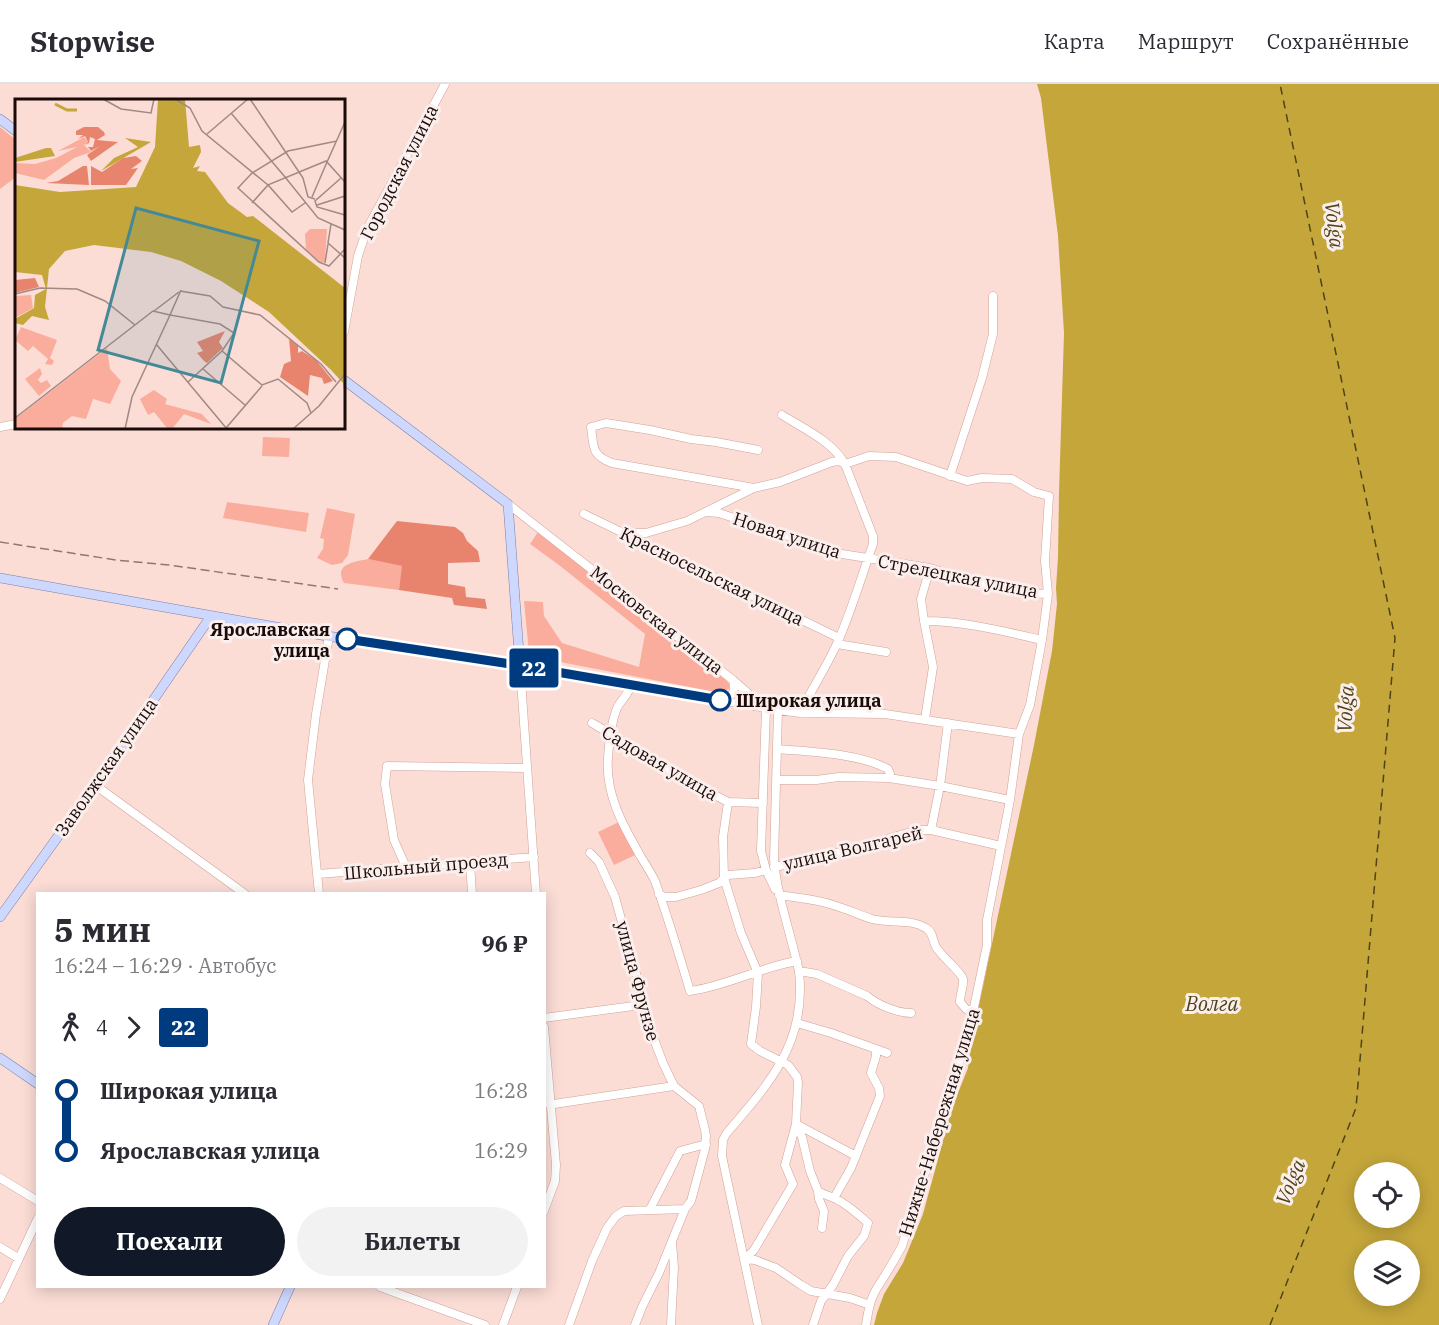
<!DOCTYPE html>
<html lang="ru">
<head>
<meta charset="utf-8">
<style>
	body { margin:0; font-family:"IBM Plex Serif",serif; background:#f2f2f3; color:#2b2b33; height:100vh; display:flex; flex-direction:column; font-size:22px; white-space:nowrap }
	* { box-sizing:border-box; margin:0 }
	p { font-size:20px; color:#7c7c81 }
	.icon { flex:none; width:33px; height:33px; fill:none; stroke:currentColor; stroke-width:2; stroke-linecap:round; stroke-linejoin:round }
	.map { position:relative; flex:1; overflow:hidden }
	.sheet { position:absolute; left:36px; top:808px; width:510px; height:396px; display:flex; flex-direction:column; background:#fff; border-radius:0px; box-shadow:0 3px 15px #0003 }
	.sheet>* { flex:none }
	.badge { padding:0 12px; border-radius:4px; font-size:21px; line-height:39px }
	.fabs { position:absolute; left:1354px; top:1078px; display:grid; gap:12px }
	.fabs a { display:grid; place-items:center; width:66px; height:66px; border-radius:50%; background:#fff; box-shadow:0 3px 15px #0003; font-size:30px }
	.map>.badge { position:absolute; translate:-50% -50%; box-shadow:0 0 0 3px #fff }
	.legs { display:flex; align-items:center; gap:9px; height:66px; padding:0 18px; font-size:20px }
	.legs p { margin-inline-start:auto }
	.summary { display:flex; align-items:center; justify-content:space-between; height:102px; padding:0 18px }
	h1 { font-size:33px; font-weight:700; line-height:45px }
	.cta { display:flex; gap:12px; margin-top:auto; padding:12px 18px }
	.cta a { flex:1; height:69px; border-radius:36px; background:#111827; color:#fff; font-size:24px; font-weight:700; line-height:69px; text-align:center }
	.cta a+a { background:#f2f2f3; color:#2b2b33 }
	ul { padding:0 18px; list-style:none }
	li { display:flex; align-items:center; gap:21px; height:60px; font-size:22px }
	li i { display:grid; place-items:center; width:9px; height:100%; margin:0 8px; background:currentColor }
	li i::after { content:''; width:15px; height:15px; margin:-8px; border:4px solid; border-radius:50%; background:#fff }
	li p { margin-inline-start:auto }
	li:first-child i { background:linear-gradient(#0000 50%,currentColor 0) }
	li:last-child i { background:linear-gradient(currentColor 50%,#0000 0) }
	header { display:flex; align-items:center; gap:36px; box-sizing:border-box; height:84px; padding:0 30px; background:#fff; border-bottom:2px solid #e1e1e2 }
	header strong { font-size:28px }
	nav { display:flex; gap:33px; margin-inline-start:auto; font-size:21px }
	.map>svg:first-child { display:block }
	.green { fill:#faad9c }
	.forest { fill:#e8846e }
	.water { fill:#c4a63b; fill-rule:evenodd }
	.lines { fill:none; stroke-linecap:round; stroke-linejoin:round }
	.ferry { stroke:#4f4317; stroke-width:1.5; stroke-dasharray:8 6; stroke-linecap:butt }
	.minor-casing { stroke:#d1a297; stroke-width:9 }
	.major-casing { stroke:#7a7fa7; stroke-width:10 }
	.minor { stroke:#fff; stroke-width:8 }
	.major { stroke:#ced8fe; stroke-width:9 }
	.rail { stroke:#8f7873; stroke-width:1.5; stroke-dasharray:9 4.5; stroke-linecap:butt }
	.line-1-casing { stroke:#fff; stroke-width:14 }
	.line-1 { stroke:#003b80; stroke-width:9 }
	.stop-1-dot { fill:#fff; stroke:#003b80; stroke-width:3 }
	.labels { text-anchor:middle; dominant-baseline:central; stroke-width:6; stroke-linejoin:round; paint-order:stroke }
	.street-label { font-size:18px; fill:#1b0b08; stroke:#faefed }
	.stop-label { font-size:18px; font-weight:bold; fill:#1b0b08; stroke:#faefed; text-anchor:end }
	.water-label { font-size:20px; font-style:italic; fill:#4f4317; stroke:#faefed }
	.inset-river { fill:none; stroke:#c4a63b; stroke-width:3 }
	.inset-road { fill:none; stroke:#a18984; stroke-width:1.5 }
	.view { fill:#458997; fill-opacity:0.15; stroke:#458997; stroke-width:3 }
	.inset-edge { fill:none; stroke:#1b0b08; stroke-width:3 }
</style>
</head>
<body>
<header>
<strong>Stopwise</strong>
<nav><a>Карта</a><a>Маршрут</a><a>Сохранённые</a></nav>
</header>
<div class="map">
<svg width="1439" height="1241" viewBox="0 0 1439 1241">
	<rect width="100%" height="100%" fill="#fbddd6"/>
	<path class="green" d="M0 43 16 56V93L0 105Z
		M263 353 290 354 289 373 262 372Z
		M227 418 309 429 306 448 223 434Z
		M327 424 355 430 348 471 342 479 332 481 317 474 323 465 324 455 320 454Z
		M538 448 726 596 729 600V605L721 609 534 573 529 569 524 517 543 518 544 532 562 559 639 583 645 550 559 481 530 460Z
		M368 475 403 482 399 506 344 499C333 480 354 478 368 475Z
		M621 737 637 770 614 781 598 748Z"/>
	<path class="forest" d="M397 437 455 443 463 449 467 457 478 467 480 478 448 479V500L465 503 466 513 485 515 487 525 454 521 452 514 399 506 402 482 368 475Z"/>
	<path class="water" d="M1037 0H1439V1241H874L877 1229 884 1210 903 1179 923 1130 952 1024 968 984 971 959 1034 661 1052 567 1057 520 1056 504 1058 473 1059 409 1064 249 1058 152 1041 14ZM1365 1089H1410V1134H1365ZM1365 1167H1410V1212H1365Z"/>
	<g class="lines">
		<path class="ferry" d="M1270 1241 1356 1024 1395 554 1280 0"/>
		<defs>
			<path id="minor" d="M344 248 358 172 367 145 445 0
				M782 331C804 345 832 357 845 380L873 452V460C862 491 852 525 839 555 828 581 812 604 800 629
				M0 343 16 340
				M758 366 716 358 691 355 650 346 606 339 591 343C594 363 591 371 612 379L754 404 780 398 832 378 839 377 845 380 869 372 896 373 967 397 982 394 1012 395 1034 408 1049 412 1045 477 1048 510 1042 556 1030 621 1019 650 1010 716 987 836V861L973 928 959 980 946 1012 938 1048 902 1162C894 1177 886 1190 877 1204 870 1215 868 1228 866 1241
				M950 392 982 294 993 250V212
				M508 420 733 596 765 624
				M706 428 719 429 842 470 930 484 986 501 1025 509 1048 510
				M584 430 839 554
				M626 449H646L687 437 752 405
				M924 537C963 537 1003 547 1042 556
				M837 560 886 568
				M631 601C628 611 621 616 617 624 611 639 609 659 608 674 605 711 624 743 641 773 646 781 651 789 655 797 668 834 679 870 690 907 727 902 761 883 797 877
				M723 617C733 612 736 607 733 596
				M766 625 761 767 766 786 775 805
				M925 635 933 583 924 537 921 515 930 484
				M592 639 645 670 677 691 728 718 763 719
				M777 665C811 668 858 669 888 685L890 690 889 694
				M776 696H816L839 693 889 694 940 702 1010 716
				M95 701 245 810
				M728 718 723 753 724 794 741 849 758 889 756 923 751 960 760 967 788 981 797 993 798 998 796 1040 785 1081 793 1100 754 1166 745 1175
				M931 746 940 702 948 639
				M590 769 599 778 615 813 638 897 641 921 663 979 674 1002 699 1022 705 1046 706 1052 705 1065 691 1117 685 1125 659 1189 642 1223 635 1241
				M470 778 472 810
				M406 783 394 756 385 700 387 682 527 684
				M774 783 815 775 918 746H931L1001 762
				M318 790 534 773
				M319 810 308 696 316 630 329 552
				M536 810 520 582 778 626 800 629 885 630 1019 650
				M659 810 664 813H676L701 806 719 799 728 791 755 789 766 786
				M779 811C797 814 816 815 833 821 847 825 859 831 872 835 891 840 909 834 926 844 934 849 932 856 936 863 941 872 961 888 963 895 964 902 960 910 960 918L966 925 973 928
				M799 887 817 890 867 912C878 921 897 929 911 929
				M544 934 641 921
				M797 939 831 949 876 965V972L871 989 879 1004 880 1012 851 1084 834 1114
				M544 943 556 1081 555 1097 544 1127
				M876 965 887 969
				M544 1019 554 1020 674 1002
				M796 1040 802 1053 810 1087 818 1107 819 1115 824 1127 822 1144
				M796 1040 856 1072
				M0 1094 38 1117
				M650 1125 680 1067 706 1060
				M0 1163 18 1174
				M745 1175 755 1176 776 1184 801 1201 811 1207 850 1214 870 1221
				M380 1203 485 1241
				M0 1215 38 1134
				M503 1241 517 1203
				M569 1241 592 1177 607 1144 616 1132 624 1127 685 1125
				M671 1241 674 1183 672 1159
				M758 1241 722 1072 723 1056 726 1050C764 1005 800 968 800 906 800 897 800 888 797 879 789 844 777 811 774 776L778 626
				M813 1241 821 1217 833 1201 848 1172 864 1152 868 1139C858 1130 848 1121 836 1115 830 1112 824 1111 818 1107"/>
			<path id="major" d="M0 35 16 47
				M0 494 321 551 520 582 508 420 344 296
				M0 833 95 701 211 532
				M0 974 38 1000
				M273 1241 290 1203"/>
		</defs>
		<use href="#minor" class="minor-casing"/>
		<use href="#major" class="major-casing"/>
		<use href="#minor" class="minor"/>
		<use href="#major" class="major"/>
		<path class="rail" d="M0 458 116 476 169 481 338 505"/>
	</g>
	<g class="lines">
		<defs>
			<path id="line-1" d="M347 555 504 579 720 616"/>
		</defs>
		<use href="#line-1" class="line-1-casing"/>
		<use href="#line-1" class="line-1"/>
	</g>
	<g class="stop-1-dot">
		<circle cx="347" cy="555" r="10"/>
		<circle cx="720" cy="616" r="10"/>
	</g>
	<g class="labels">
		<g class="street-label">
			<text transform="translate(399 88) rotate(-63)">Городская улица</text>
			<text transform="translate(787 451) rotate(18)">Новая улица</text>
			<text transform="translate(712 492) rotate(26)">Красносельская улица</text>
			<text transform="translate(958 492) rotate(11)">Стрелецкая улица</text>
			<text transform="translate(657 536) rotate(38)">Московская улица</text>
			<text transform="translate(660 679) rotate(30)">Садовая улица</text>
			<text transform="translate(106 683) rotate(-55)">Заволжская улица</text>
			<text transform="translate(853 764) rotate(-13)">улица Волгарей</text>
			<text transform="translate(426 782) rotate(-5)">Школьный проезд</text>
			<text transform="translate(638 897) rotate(75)">улица Фрунзе</text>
			<text transform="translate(939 1038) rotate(-73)">Нижне-Набережная улица</text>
		</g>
		<g class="stop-label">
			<text x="330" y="545">Ярославская<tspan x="330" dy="21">улица</tspan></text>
			<text x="736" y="616" text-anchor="start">Широкая улица</text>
		</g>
		<g class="water-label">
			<text transform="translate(1335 141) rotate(83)">Volga</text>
			<text transform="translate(1345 625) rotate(-87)">Volga</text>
			<text x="1212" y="919">Волга</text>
			<text transform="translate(1290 1098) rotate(-68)">Volga</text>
		</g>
	</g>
	<g transform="translate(15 15)">
		<rect width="330" height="330" fill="#fbddd6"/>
		<path d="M69 38 73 43 69 46 76 53 59 59 29 81 0 74V64L20 65 41 59 62 48 43 52ZM312 130 310 163H305L291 150 290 135 295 130ZM16 196 18 209 0 219V197ZM6 228 42 241 35 259 39 262 37 266 30 265 33 260 18 247 13 252 0 241ZM92 249 95 270 106 282 95 305 78 300 71 320 57 317 48 324 47 328 54 330H0V320ZM25 269 27 275 23 281 26 284 32 281 36 287 24 297 10 280ZM139 291 152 300 150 305 187 315 196 325 169 315 157 330 152 329 139 313 133 316 125 300Z" fill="#faad9c"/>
		<path d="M69 28H83L89 33 90 36 82 41 103 43 76 62 72 56 85 47 76 52 73 48H78L80 40 75 38 74 44 70 46 73 43 70 37 63 40 68 36H61V32ZM121 57 127 62 116 70 123 69 111 86H76V67L87 73 108 59ZM68 67H72L74 86 31 84 43 82ZM20 179 24 188 0 194V181ZM210 232 204 243 208 249 192 264 189 262 182 254 188 252 182 243ZM274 240 283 247V254L287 252 301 261 318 282 309 285 307 279 295 276 293 297 265 278 269 265 276 262Z" fill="#e8846e"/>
		<path d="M143 0H170L174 48 185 46 186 53 178 69 185 67 182 72 190 73 213 104 232 118 238 117 330 189V298L328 284 316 271 254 213 206 182 166 162 136 153 79 146 50 152 34 170 30 208 34 221 17 217 8 226 0 224V220L19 209 20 196 31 190 27 176 0 173V86L45 93 121 88 140 48ZM110 39 136 43 86 72 99 59 123 48ZM31 49H36L40 57 0 63V59Z" fill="#c4a63b"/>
		<path class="inset-river" d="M40 5 52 11H62M0 118 175 128 220 145 240 160 263 166 288 158M288 159 287 183 330 230"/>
		<path class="inset-road" d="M88 0 106 10 136 14 139 0M160 0 175 9 187 32 253 86 311 62 330 83M235 0 288 79M216 14 270 78M192 35 233 0M322 42 273 52 237 74 223 89 304 163 314 167 330 150M312 63 330 23M270 78 303 119 330 131M288 79 293 98 300 100M326 79 300 102 302 108 330 116M297 98 312 63M237 104 253 86 277 113 290 104M302 106 330 97M316 125 313 144 330 159M310 164 313 145M166 191 155 216 205 225 219 234 207 252M165 192 195 197 208 208 245 216 306 265 321 283M0 195 25 189 62 190 90 202 120 226M139 212 164 193M141 245 212 330M188 270 230 306M173 283 207 252 247 286 263 280 292 304 296 314M0 319 138 212 155 216 117 298 110 330M211 329 247 287M278 330 304 307 330 275"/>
		<path class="view" d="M121 109 244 142 206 284 83 251Z"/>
		<rect width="330" height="330" class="inset-edge"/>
	</g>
</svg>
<div class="fabs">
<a><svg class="icon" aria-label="locate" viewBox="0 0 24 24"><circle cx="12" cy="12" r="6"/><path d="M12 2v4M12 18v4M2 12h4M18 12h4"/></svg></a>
<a><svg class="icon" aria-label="layers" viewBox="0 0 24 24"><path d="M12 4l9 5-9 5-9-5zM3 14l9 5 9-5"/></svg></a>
</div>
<b class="badge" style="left:534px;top:584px;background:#003b80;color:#fff">22</b>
<section class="sheet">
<div class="summary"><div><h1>5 мин</h1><p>16:24 – 16:29 · Автобус</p></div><b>96 ₽</b></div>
<div class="legs"><svg class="icon" aria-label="walk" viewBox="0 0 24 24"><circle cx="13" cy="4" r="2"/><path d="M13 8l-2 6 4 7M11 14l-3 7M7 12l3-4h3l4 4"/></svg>4<svg class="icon" aria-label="forward" viewBox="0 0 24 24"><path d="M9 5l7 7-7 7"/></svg><b class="badge" style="background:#003b80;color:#fff">22</b></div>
<ul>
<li><i style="color:#003b80"></i><b>Широкая улица</b><p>16:28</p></li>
<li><i style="color:#003b80"></i><b>Ярославская улица</b><p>16:29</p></li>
</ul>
<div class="cta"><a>Поехали</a><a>Билеты</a></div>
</section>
</div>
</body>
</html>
